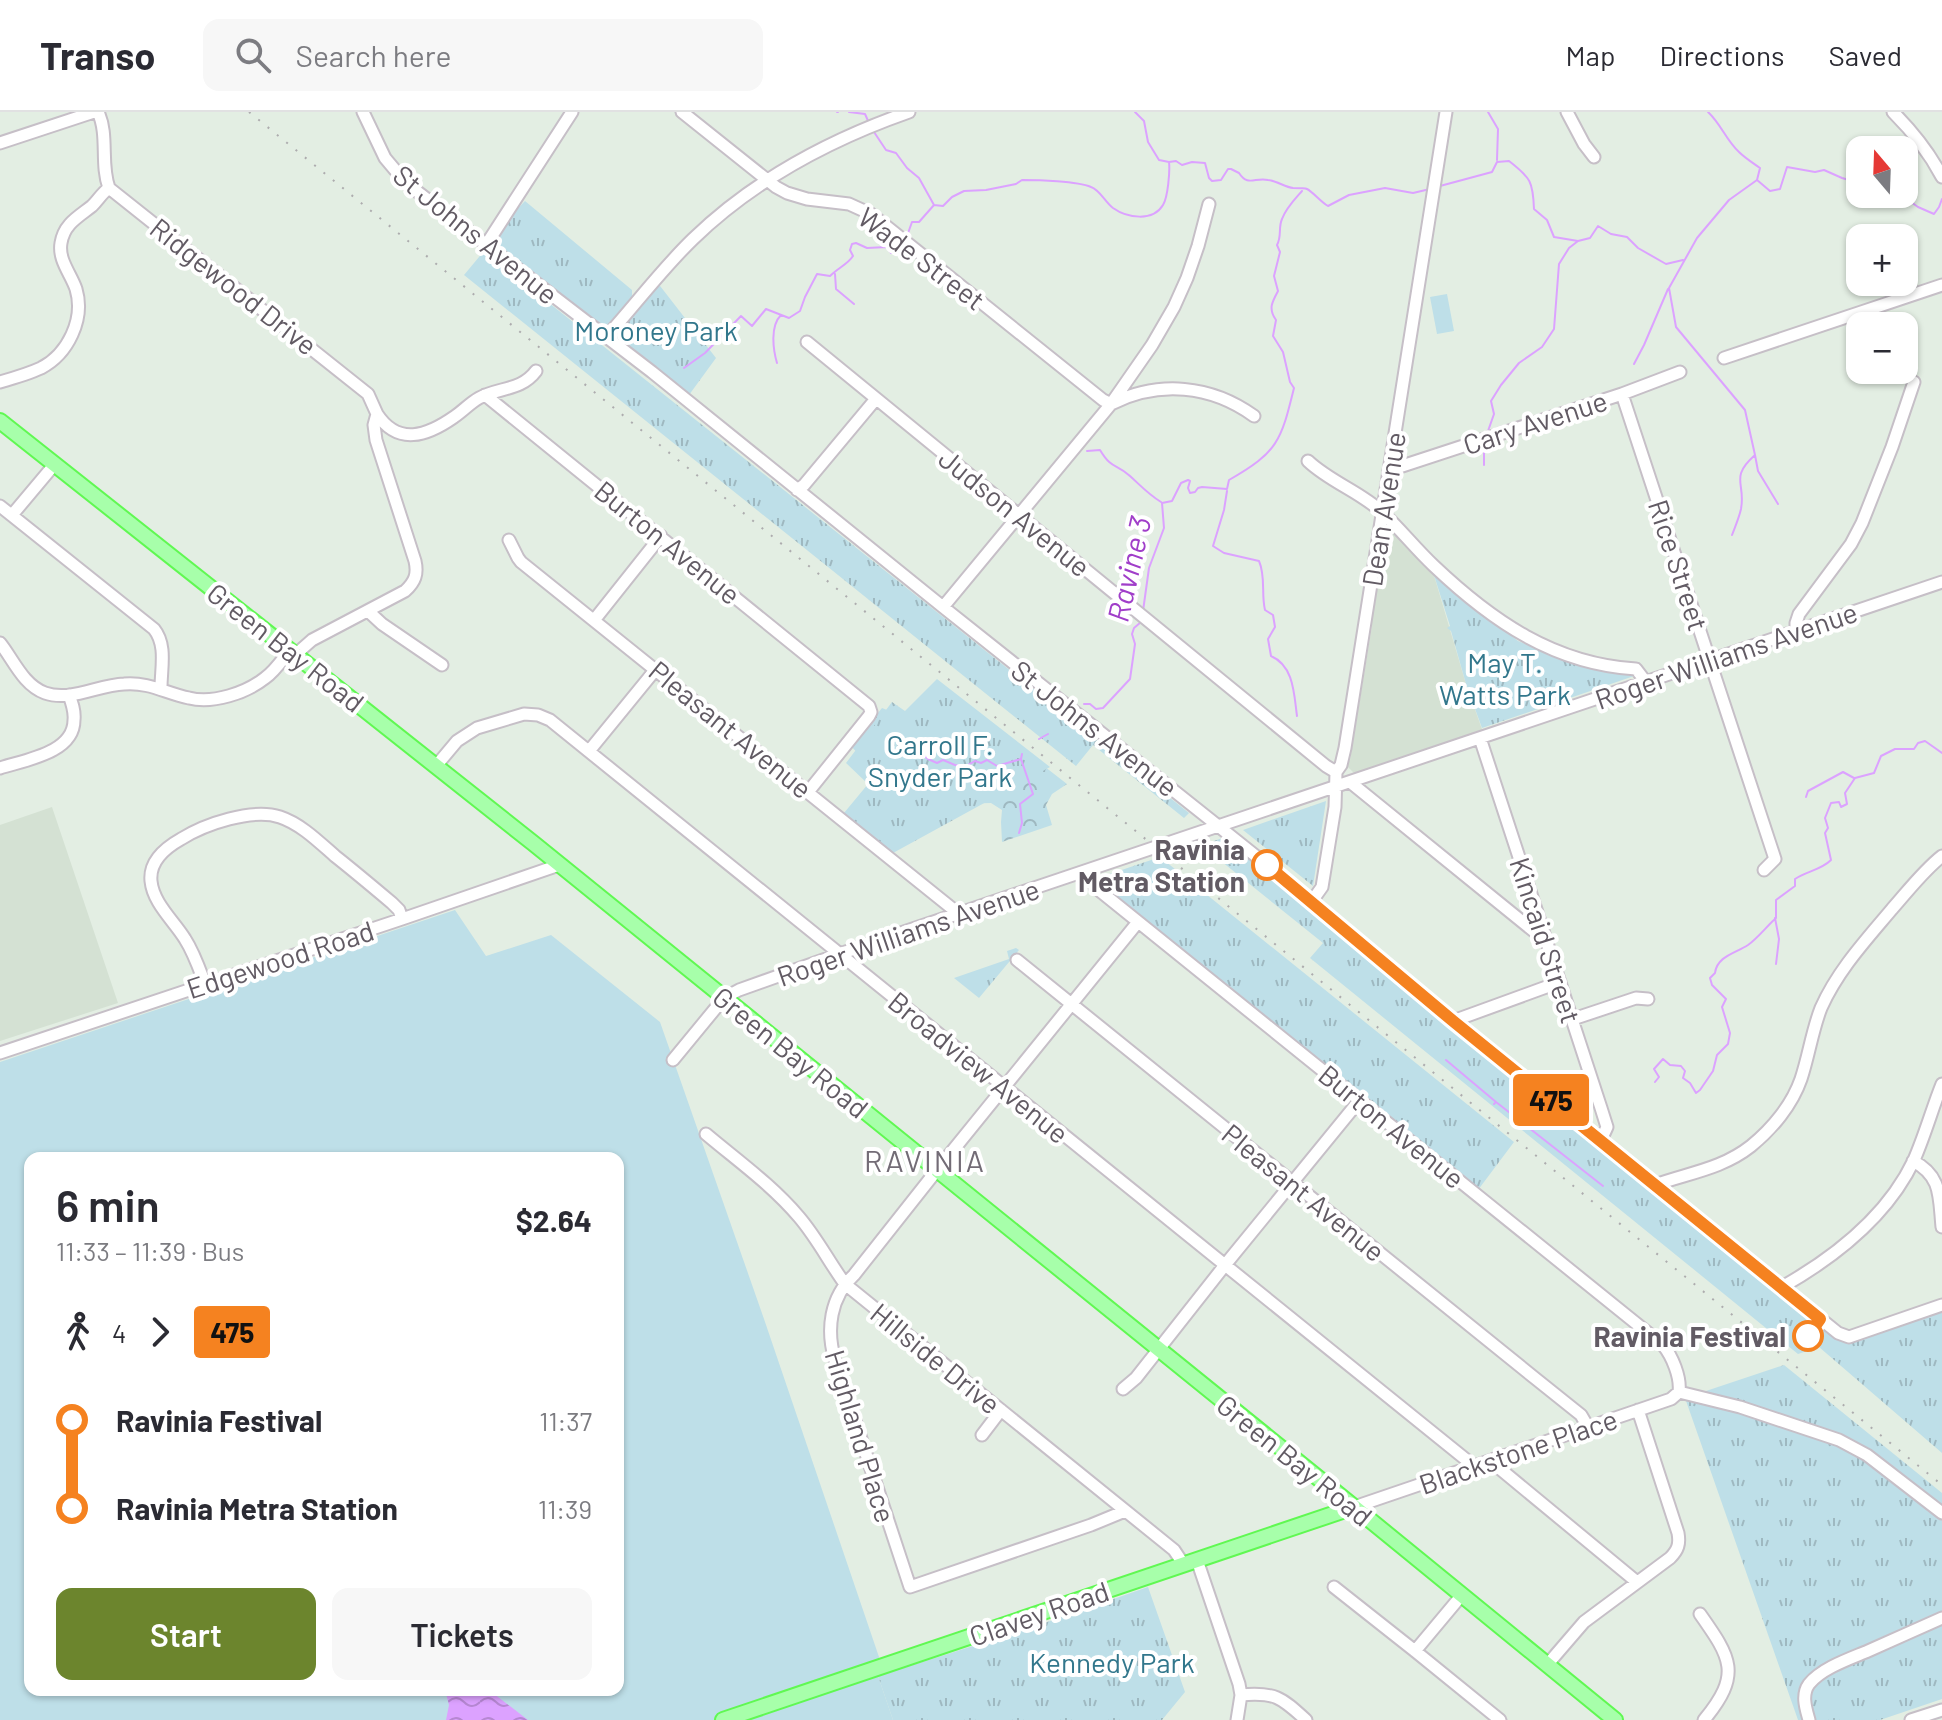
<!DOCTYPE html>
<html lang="en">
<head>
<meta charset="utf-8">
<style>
	body { margin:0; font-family:Barlow,sans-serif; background:#f7f7f7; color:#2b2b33; height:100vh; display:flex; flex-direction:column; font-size:30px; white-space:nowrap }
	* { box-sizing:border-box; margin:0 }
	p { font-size:26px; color:#7c7c81 }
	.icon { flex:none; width:44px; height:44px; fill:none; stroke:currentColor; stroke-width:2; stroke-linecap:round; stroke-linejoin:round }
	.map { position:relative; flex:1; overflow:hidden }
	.panel { position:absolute; left:24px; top:1040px; width:600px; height:544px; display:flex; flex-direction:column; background:#fff; border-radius:16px; box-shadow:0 2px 6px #0004 }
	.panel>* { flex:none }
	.badge { padding:0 16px; border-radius:6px; font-size:28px; line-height:52px }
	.needle { width:52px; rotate:341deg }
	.fabs { position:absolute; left:1846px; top:24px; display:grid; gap:16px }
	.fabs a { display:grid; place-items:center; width:72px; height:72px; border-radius:16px; background:#fff; box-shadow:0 2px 6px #0004; font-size:40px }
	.map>.badge { position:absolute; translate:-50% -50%; box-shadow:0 0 0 4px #fff }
	.legs { display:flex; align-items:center; gap:12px; height:88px; padding:0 32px; font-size:26px }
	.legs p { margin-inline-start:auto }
	.overview { display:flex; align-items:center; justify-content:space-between; height:136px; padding:0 32px }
	h1 { font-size:44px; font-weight:600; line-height:60px }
	.primary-button { display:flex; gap:16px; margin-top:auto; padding:16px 32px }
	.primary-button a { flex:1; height:92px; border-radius:16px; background:#6c852d; color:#fff; font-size:32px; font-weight:600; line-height:92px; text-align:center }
	.primary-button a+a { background:#f7f7f7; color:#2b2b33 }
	ul { padding:0 32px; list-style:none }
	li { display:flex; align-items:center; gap:28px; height:88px; font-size:30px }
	li i { display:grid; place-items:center; width:12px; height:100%; margin:0 10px; background:currentColor }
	li i::after { content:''; width:20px; height:20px; margin:-10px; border:6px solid; border-radius:50%; background:#fff }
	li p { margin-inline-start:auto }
	li:first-child i { background:linear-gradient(#0000 50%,currentColor 0) }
	li:last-child i { background:linear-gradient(currentColor 50%,#0000 0) }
	header { display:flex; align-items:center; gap:48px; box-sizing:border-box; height:112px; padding:0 40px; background:#fff; border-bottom:2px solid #e1e1e2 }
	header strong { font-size:38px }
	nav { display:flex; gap:44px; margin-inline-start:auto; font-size:28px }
	.search { width:560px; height:72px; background:#f7f7f7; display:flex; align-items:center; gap:20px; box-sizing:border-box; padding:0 28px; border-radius:16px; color:#7c7c81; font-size:30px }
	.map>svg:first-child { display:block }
	.education { fill:#d4e1d3 }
	.grass { fill:#bedfe8; fill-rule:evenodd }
	.forest { fill:url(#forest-crowns) }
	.park { fill:url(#park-tufts) }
	.water { fill:url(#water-waves) }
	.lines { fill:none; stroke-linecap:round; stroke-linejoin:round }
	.stream { stroke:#dca2ff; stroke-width:2 }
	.minor-casing { stroke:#c6bfc7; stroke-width:15 }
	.major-casing { stroke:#60f852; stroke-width:18 }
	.minor { stroke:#fff; stroke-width:11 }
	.major { stroke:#a7ffaa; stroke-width:14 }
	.rail { stroke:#adacae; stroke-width:2; stroke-dasharray:2 10; stroke-linecap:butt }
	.line-1-casing { stroke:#fff; stroke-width:18 }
	.line-1 { stroke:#f58220; stroke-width:12 }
	.stop-1-dot { fill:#fff; stroke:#f58220; stroke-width:4 }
	.labels { text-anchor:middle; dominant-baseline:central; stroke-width:8; stroke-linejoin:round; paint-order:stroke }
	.street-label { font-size:28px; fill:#625b64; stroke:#fff }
	.park-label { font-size:28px; fill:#32778c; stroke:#fff }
	.stop-label { font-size:28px; font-weight:bold; fill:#625b64; stroke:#fff; text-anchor:end }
	.water-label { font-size:30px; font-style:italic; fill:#a03ec9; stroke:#fff }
	.neighbourhood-label { font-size:30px; letter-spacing:2px; fill:#736c76; stroke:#fff }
</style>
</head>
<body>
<header>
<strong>Transo</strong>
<div class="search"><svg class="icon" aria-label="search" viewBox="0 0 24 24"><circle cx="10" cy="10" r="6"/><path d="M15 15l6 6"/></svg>Search here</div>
<nav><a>Map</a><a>Directions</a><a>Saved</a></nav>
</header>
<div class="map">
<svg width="1942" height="1608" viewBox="0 0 1942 1608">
	<defs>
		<pattern id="forest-crowns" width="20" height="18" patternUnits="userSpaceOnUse" patternTransform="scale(2)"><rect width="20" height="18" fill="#bedfe8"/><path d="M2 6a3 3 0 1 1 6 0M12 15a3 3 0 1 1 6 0" fill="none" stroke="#9eb8c0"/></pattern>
		<pattern id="park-tufts" width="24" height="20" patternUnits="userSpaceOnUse" patternTransform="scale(2)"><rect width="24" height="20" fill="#bedfe8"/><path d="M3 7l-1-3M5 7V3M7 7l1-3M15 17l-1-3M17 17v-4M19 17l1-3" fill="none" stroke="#9eb8c0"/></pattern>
		<pattern id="water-waves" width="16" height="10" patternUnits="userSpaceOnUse" patternTransform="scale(2)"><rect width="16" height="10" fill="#dca2ff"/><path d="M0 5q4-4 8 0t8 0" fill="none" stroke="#b687d2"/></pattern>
	</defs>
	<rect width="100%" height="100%" fill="#e3eee3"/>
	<path class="education" d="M1387 413 1393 415 1433 460 1466 572 1483 620 1356 663 1346 653 1350 648 1372 514 1369 508 1383 420Z
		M52 695 118 891 0 929V713Z"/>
	<path class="grass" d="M1447 182 1454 219 1437 222 1430 185Z
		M455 798 486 844 551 823 660 910 764 1207 879 1545 878 1564 893 1608H0V950ZM30 1046H618V1578H30Z"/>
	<path class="forest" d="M882 596 902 604 1013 630 1067 672 1052 682 1046 693 1052 713 1002 730 1001 710 1002 698 991 691 956 692 861 645 851 634Z"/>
	<path class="park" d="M525 89 632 178V188L609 215H603L497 135C493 118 514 101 525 89Z
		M484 139 1189 701 1184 706 1093 633 1076 654 464 163Z
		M657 170 716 246 689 283 619 228C617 209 645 184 657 170Z
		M1433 460 1518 529 1564 548 1634 564 1482 616 1466 572 1451 519 1447 516 1450 514Z
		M937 567 1050 655 893 741 844 701 868 672 846 651 892 590 905 599Z
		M1326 689 1313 774 1243 718Z
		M1223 726 1838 1228 1942 1193V1341L1819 1235 1798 1242 1310 846 1323 831 1201 733Z
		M1160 745 1514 1030 1478 1078 1099 771 1101 765Z
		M1016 836 1019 838 979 886 954 866 1009 847 1007 839Z
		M1784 1253 1942 1381V1587L1880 1608H1798L1685 1286Z
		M1148 1475 1185 1580 1162 1608H893L878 1564 1027 1517Z"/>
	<path class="water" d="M445 1578H489L528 1608H446L449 1593Z"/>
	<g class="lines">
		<path class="stream" d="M837 0H838
			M849 0 865 2 869 11
			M1135 0 1144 9 1148 30 1159 48 1169 50
			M1488 0 1498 17 1497 48
			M1708 0C1721 12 1726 28 1739 40 1745 46 1753 51 1760 56L1757 68
			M872 17 886 38 896 41 907 56 919 66 934 93
			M1440 74 1492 60 1497 50 1509 49C1531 66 1533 70 1534 97L1547 108 1554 125 1578 129
			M1900 82 1918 95 1934 102 1939 95 1942 87
			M907 124 912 110H919L934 93 943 94 952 85 964 79 986 78 1016 72 1022 68C1038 68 1077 69 1091 75 1100 78 1105 90 1113 96 1127 106 1153 110 1163 93 1168 85 1170 59 1169 50L1176 49 1182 53 1192 50 1205 51 1209 66 1212 69 1221 68 1228 57H1231L1239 61C1248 75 1255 65 1268 68 1277 69 1285 75 1293 76 1296 76 1305 76 1307 77 1313 80 1321 90 1328 94L1349 83 1385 76 1413 81 1430 77
			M835 162 836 177 854 192
			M777 251C773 237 770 214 781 203
			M1634 252 1644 233 1668 177
			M684 256 705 241 741 204 752 214 766 197 789 206 800 199 805 185 817 162 830 164C838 156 848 152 853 144L850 138 852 132 856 131 867 136 887 135 891 141 901 140 904 133
			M1488 319 1494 302 1491 289 1501 273 1519 251 1542 235 1554 217 1559 152 1569 136 1578 129 1590 126 1598 114 1611 122 1627 125 1638 136 1666 152 1683 148
			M1087 339 1100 338C1112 358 1116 351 1130 364 1141 374 1148 382 1161 390
			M1755 343 1758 359 1778 392
			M1484 353V340
			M1227 379 1224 398 1213 434 1224 441 1259 449C1266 465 1261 482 1265 498L1273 503 1275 515 1268 527 1271 544C1294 554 1294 582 1297 604
			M1732 423C1735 415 1739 406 1741 397 1746 371 1729 366 1755 343L1745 298 1676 215 1669 176 1697 126 1729 88 1757 68 1770 79 1780 77 1787 55 1815 60 1824 58 1842 66 1849 68 1856 66 1860 67
			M1143 499 1149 456 1164 416 1162 391 1172 389 1181 371 1188 368 1190 369 1188 376 1190 381 1195 380 1198 376 1202 375 1227 377 1229 368C1278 340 1281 329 1294 276L1290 270 1283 240 1273 224 1276 208C1268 197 1272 190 1278 179L1274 164 1280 140 1277 133C1282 124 1278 116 1282 107 1286 96 1295 87 1302 79
			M1084 592H1090L1096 597 1103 596 1130 567 1135 532 1132 522 1134 516 1141 510
			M1039 627 1048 622
			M919 639 928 647 937 651 943 648 955 653 966 654 975 649 981 651 987 648 997 654 1021 647
			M1806 685 1808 679 1843 660 1854 666
			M1019 721 1022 711 1020 692 1033 682 1021 647 1022 642
			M1775 806 1779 827 1776 852
			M1446 948 1496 990
			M1655 970 1659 965 1654 957 1663 947 1670 953 1681 954 1685 959 1683 966 1690 971 1696 981 1700 978 1713 959 1717 943 1728 932 1730 921 1722 895 1726 887 1712 873 1710 866 1715 861C1717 844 1736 841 1748 833 1758 826 1767 814 1776 806V788L1795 774V767C1807 759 1821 758 1831 748L1825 721 1828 716 1825 706 1831 691 1839 690 1841 695 1847 692 1845 681 1855 666 1874 661 1881 644 1895 637H1914L1918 631 1925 629 1942 641
			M1494 992 1496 990 1603 1074"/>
		<defs>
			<path id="minor" d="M98 0C109 23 100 52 109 76L368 282 377 302 374 313 376 328 415 449C418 462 415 470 405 479L312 528 295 543
				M363 0 385 46 406 71 652 260 943 495 1227 721 1312 789 1453 909 1838 1221 1849 1225 1942 1193
				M682 0 776 75 787 81 807 87 849 92 871 102 1103 288 1111 292C1159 268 1211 273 1254 304
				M1567 0 1584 32 1594 45
				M1893 0C1913 20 1929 40 1942 65
				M0 31 94 0
				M486 133 572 0
				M607 224C636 192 661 158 693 127 754 68 829 28 909 0
				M807 230 1326 654 1336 660
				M1724 246 1942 173
				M0 270C14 266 28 262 41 256 68 242 85 207 76 177 71 162 58 148 61 131 64 112 78 105 92 94 98 88 102 81 109 76
				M1622 282 1775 747 1764 758
				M485 283 869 594 871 600 869 604 808 680
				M377 302C398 334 427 324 454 305 463 299 470 291 479 286 499 275 521 279 536 259
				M1308 349C1330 370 1361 380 1383 401 1401 418 1416 437 1434 454 1492 509 1554 552 1636 557L1646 570
				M1390 358 1622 282 1680 260
				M797 378 804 373 875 288
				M0 394 154 517C167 533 161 556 161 576
				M12 403 54 353
				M509 428 518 446 521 450 959 802
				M943 495 1111 292 1152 233 1174 195 1187 166 1198 134 1209 92
				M368 499 382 512 442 553
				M595 507 661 424
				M1796 519V511L1799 502 1851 432 1862 411 1892 335 1914 270
				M0 531C13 547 23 573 45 581 70 590 98 573 124 572 150 570 165 581 189 586 213 592 246 581 265 566 275 559 282 548 290 538
				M1480 626 1601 996 1607 1015 1601 1028
				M589 639 656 557
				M436 654 457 629 477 616 524 602 538 603 550 608 1474 1354
				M0 656C25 648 74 641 74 608 75 599 72 591 69 583
				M1350 670 1546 829
				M1086 760 1095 775 1663 1233C1672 1244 1681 1265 1679 1280
				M1312 789 1322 775 1335 695 1336 660 1341 653 1345 636 1446 0
				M1017 848 1536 1267 1581 1303 1588 1315
				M205 872C199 856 194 841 185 827 174 809 153 791 151 769 149 749 165 736 181 727 205 712 252 696 280 705 301 712 319 730 335 744 354 759 373 775 392 791L399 798 402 807
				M1573 907 1636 886 1648 887
				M1453 909 1560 870
				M0 941 402 807 559 753
				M673 948 724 886 739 878 868 832 1942 470
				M706 1022C738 1049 772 1073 799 1105 817 1126 829 1150 845 1172L1174 1438 1184 1453
				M1913 1049C1942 1064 1939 1085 1942 1115
				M1655 1073C1688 1061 1722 1057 1751 1034 1772 1017 1792 993 1801 967 1809 943 1812 919 1821 896 1838 858 1866 828 1892 797 1908 779 1923 759 1942 744
				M1782 1175C1835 1145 1887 1105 1914 1048 1925 1023 1932 997 1942 972
				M1123 1277 1136 1266 1225 1153 1359 989
				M1679 1280 1740 1295 1839 1328 1867 1343 1942 1401
				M982 1323 1001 1298
				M1494 1347 1499 1356 1637 1470
				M1354 1395 1671 1287 1679 1280
				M1125 1399 1091 1413 910 1475 835 1248C826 1218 830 1185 854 1163L937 1058 1138 810
				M1197 1448 1239 1572 1241 1583 1237 1608
				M1334 1475 1415 1539 1500 1608
				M1700 1502C1731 1546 1742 1562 1704 1608
				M1415 1539 1461 1484
				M1547 1553 1584 1510 1670 1446C1678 1438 1680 1432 1678 1421L1638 1298
				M1241 1583C1275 1580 1281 1585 1306 1608
				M1809 1608C1806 1597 1801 1583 1809 1572 1822 1556 1849 1547 1868 1539 1893 1528 1917 1517 1942 1506
				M1911 1608 1942 1598"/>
			<path id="major" d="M0 309 533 731 1354 1395 1615 1608
				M723 1608 1354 1395"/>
		</defs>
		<use href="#minor" class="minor-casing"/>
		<use href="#major" class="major-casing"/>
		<use href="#minor" class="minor"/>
		<use href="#major" class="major"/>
		<path class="rail" d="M249 0 1942 1373"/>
	</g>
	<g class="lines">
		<defs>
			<path id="line-1" d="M1267 753 1453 909 1820 1207 1808 1224"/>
		</defs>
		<use href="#line-1" class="line-1-casing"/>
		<use href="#line-1" class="line-1"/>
	</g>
	<g class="stop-1-dot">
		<circle cx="1267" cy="753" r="14"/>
		<circle cx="1808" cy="1224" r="14"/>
	</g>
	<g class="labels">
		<g class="street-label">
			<text transform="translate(476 122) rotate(39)">St Johns Avenue</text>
			<text transform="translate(922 146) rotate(37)">Wade Street</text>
			<text transform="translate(234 174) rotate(38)">Ridgewood Drive</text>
			<text transform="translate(1535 310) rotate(-18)">Cary Avenue</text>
			<text transform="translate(1383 397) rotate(-81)">Dean Avenue</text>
			<text transform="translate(1015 400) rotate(39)">Judson Avenue</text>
			<text transform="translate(668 430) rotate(39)">Burton Avenue</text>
			<text transform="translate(1679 453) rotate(72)">Rice Street</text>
			<text transform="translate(286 535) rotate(38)">Green Bay Road</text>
			<text transform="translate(1726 543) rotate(-19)">Roger Williams Avenue</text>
			<text transform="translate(1095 616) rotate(38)">St Johns Avenue</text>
			<text transform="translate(731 617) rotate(39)">Pleasant Avenue</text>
			<text transform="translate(908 820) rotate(-19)">Roger Williams Avenue</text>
			<text transform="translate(1546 828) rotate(72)">Kincaid Street</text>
			<text transform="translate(280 847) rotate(-18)">Edgewood Road</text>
			<text transform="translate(791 940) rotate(39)">Green Bay Road</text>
			<text transform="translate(979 955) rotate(39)">Broadview Avenue</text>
			<text transform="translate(1392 1014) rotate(39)">Burton Avenue</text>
			<text transform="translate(1304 1080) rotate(39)">Pleasant Avenue</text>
			<text transform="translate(936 1246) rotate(39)">Hillside Drive</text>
			<text transform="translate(861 1324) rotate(73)">Highland Place</text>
			<text transform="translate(1518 1339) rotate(-19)">Blackstone Place</text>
			<text transform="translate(1295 1348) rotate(39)">Green Bay Road</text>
			<text transform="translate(1039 1501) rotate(-19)">Clavey Road</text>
		</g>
		<g class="park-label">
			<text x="656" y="218">Moroney Park</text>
			<text x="1505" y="550">May T.<tspan x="1505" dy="32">Watts Park</tspan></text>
			<text x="940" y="632">Carroll F.<tspan x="940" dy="32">Snyder Park</tspan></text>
			<text x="1112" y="1550">Kennedy Park</text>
		</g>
		<g class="stop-label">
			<text x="1245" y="737">Ravinia<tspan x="1245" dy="32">Metra Station</tspan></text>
			<text x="1786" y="1224">Ravinia Festival</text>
		</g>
		<g class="water-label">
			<text transform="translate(1128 457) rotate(-77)">Ravine 3</text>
		</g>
		<g class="neighbourhood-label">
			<text x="925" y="1048">RAVINIA</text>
		</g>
	</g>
</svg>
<div class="fabs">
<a><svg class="needle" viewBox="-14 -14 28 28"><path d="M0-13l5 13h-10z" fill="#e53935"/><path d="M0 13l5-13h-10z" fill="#7c7c81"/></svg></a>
<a>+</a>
<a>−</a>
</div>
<b class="badge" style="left:1551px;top:988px;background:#f58220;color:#111">475</b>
<section class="panel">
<div class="overview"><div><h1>6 min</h1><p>11:33 – 11:39 · Bus</p></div><b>$2.64</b></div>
<div class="legs"><svg class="icon" aria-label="walk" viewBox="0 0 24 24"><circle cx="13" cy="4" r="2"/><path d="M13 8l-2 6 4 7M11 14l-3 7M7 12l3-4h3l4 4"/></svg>4<svg class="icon" aria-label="forward" viewBox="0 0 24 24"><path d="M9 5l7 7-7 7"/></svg><b class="badge" style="background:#f58220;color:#111">475</b></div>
<ul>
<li><i style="color:#f58220"></i><b>Ravinia Festival</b><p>11:37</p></li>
<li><i style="color:#f58220"></i><b>Ravinia Metra Station</b><p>11:39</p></li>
</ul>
<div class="primary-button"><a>Start</a><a>Tickets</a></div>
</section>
</div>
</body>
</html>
